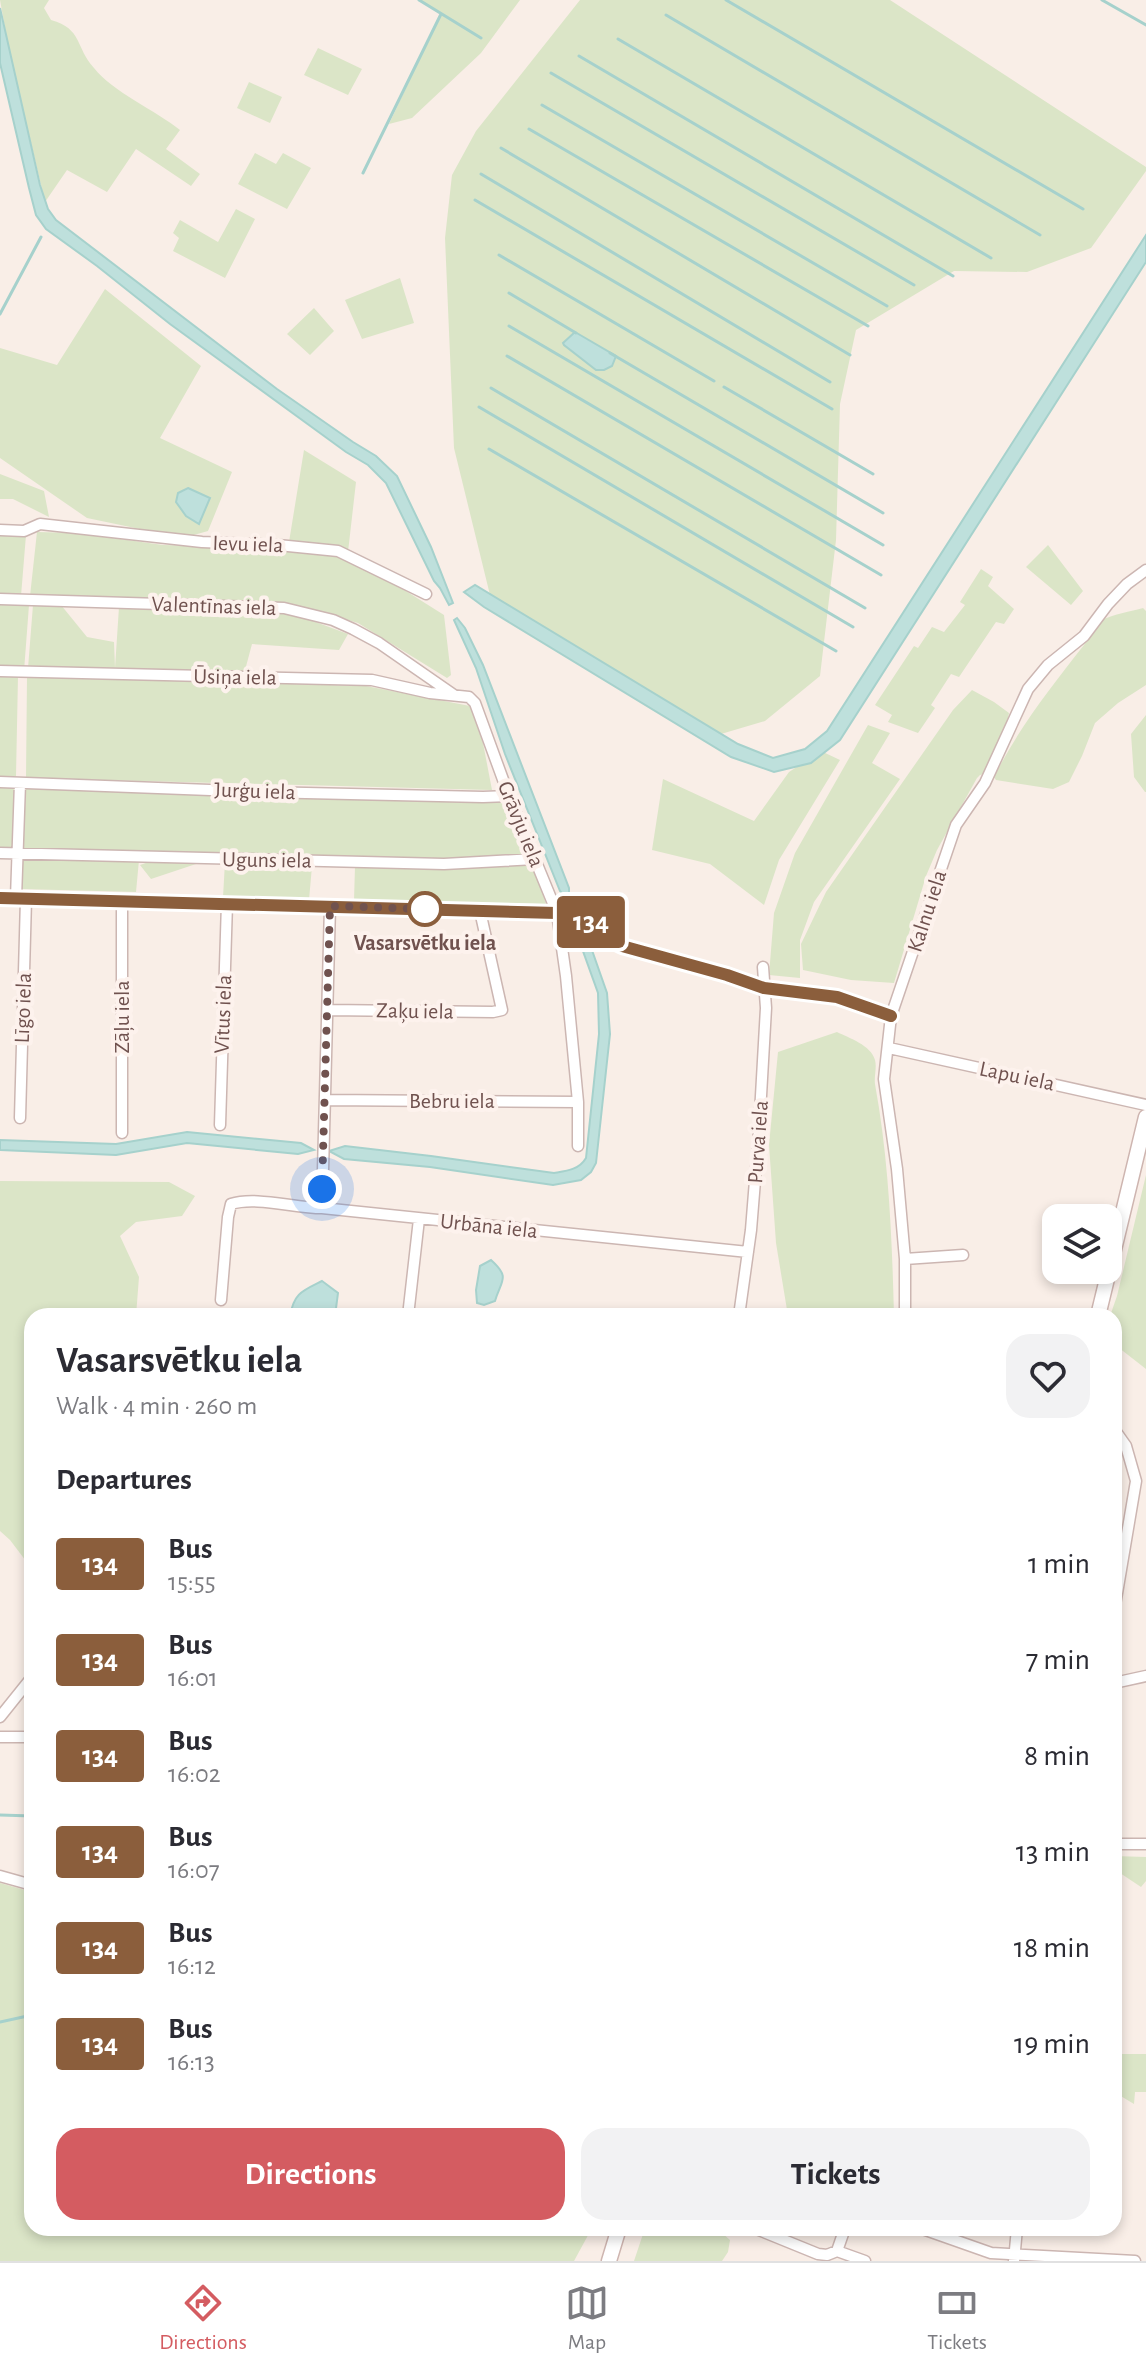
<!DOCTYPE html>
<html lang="en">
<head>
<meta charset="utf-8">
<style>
	body { margin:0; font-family:"Alegreya Sans",sans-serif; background:#f2f2f3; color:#2b2b33; height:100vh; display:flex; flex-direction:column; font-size:30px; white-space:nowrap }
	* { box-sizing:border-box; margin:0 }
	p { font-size:26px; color:#7c7c81 }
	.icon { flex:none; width:44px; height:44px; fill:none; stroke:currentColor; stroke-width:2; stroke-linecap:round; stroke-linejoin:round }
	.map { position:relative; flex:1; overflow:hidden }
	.panel { position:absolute; left:24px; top:1308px; width:1098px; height:928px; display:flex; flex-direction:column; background:#fff; border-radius:24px; box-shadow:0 4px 12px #0003 }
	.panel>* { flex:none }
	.badge { padding:0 16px; border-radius:6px; font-size:28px; line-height:52px }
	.fabs { position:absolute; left:1042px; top:1204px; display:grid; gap:16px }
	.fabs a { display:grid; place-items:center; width:80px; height:80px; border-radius:16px; background:#fff; box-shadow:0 4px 12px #0003; font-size:40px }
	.you { position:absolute; width:40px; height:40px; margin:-20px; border:6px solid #fff; border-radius:50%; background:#1a73e8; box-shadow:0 0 0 12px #1a73e833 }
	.map>.badge { position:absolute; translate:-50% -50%; box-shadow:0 0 0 4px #fff }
	h2 { padding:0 32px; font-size:30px; line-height:72px }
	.round { display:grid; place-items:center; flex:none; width:84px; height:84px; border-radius:24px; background:#f2f2f3 }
	.headline { display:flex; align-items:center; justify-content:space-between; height:136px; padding:0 32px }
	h1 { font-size:38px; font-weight:700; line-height:60px }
	.button { display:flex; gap:16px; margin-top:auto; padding:16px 32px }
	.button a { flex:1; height:92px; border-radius:24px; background:#d45c61; color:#fff; font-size:32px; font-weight:700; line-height:92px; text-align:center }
	.button a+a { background:#f2f2f3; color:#2b2b33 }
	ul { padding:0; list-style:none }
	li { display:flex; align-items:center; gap:24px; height:96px; padding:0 32px }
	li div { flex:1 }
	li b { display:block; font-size:30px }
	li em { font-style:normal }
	li .badge { min-width:88px; font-weight:700; text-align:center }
	.dock { display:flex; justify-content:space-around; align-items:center; height:112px; border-top:2px solid #e1e1e2; background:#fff; font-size:22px; color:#7c7c81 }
	.dock a { display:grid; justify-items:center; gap:4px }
	.dock .active { color:#d45c61 }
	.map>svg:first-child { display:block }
	.green { fill:#dbe5c7 }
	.water { fill:#bee0dc; stroke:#a6d1cc; stroke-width:2 }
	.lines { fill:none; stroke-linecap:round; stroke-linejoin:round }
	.stream { stroke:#a6d1cc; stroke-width:3 }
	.minor-casing { stroke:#ccb6b2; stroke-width:13 }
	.secondary-casing { stroke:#ceb5b0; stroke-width:17 }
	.minor { stroke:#fff; stroke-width:10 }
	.secondary { stroke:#fff; stroke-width:14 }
	.line-casing { stroke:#fff; stroke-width:18 }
	.line { stroke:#8b5e3c; stroke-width:12 }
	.walk { stroke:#70524f; stroke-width:8; stroke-dasharray:0 14.4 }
	.stop-dot { fill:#fff; stroke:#8b5e3c; stroke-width:4 }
	.labels { text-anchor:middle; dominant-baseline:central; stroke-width:8; stroke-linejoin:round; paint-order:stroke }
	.street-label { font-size:22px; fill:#70524f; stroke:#fdf2ed }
	.stop-label { font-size:22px; font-weight:bold; fill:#70524f; stroke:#fdf2ed }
</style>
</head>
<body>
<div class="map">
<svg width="1146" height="2261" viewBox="0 0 1146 2261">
	<rect width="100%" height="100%" fill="#f9eee7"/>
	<path class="green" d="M0 0H49L44 8 51 20C83 29 75 47 94 68 113 92 155 110 180 130L166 149 200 174 191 186 136 149 107 192 67 170 45 202 9 50Z
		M419 0H520L481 53 412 118 389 124 441 14Z
		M580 0H890L1146 167V171L1091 248 1027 272 954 271 856 330 840 404 836 540 820 676 765 721 721 734 490 595 454 448 445 238 452 175 476 131Z
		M318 48 362 69 348 95 304 75Z
		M249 82 282 97 270 123 237 108Z
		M255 153 276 164 283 153 311 168 287 209 238 184Z
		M236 209 255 219 225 278 173 251 179 238 173 233 180 220 218 242Z
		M400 278 414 323 362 339 345 300Z
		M105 289 201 366 160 438 232 472 208 531 183 538 87 518 0 458V348L57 365Z
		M314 308 334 331 310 355 287 334Z
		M304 450 356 482 348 552 289 542Z
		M0 474 44 491 49 517 13 499H0Z
		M37 532 77 533 163 545 250 547 342 555 382 576 444 615 451 675 447 678 358 623 297 605 30 596Z
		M0 534 26 535 21 596 0 595Z
		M1048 545 1083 591 1071 605 1026 567Z
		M981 569 993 577 988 586 1014 609 1004 624 996 622 959 677 951 674 931 705 935 708 918 733 888 722 892 715 875 705 914 646 918 648 932 627 944 632 965 605 960 602Z
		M0 604 29 605 24 671 0 669Z
		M33 605H61L87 637 114 642 115 668 119 607 294 614 348 634 339 650 252 644 244 674 28 668Z
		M1143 608 1146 611V685L1118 703 1095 723 1082 756 1069 782 1053 789 996 780 994 777C1018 729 1051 687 1084 645 1089 638 1094 625 1102 620 1111 615 1132 611 1143 608Z
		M0 675 18 676 16 776H0Z
		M27 677 366 686 470 706 483 743 492 790 26 778Z
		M972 690 994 702 1009 713 1004 739 987 773 980 775 977 778 937 850 926 876 894 983 851 980 803 970 801 944 826 892 953 710Z
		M1146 715V792H1145L1134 777 1131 734Z
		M868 725 890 733 872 763 900 779 814 902 800 940V978L769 975 774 913 795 853Z
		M821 751 840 760 779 860 764 905 710 864 652 850 663 779 754 821 789 772Z
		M0 787H11L15 790 14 850 0 849Z
		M26 788 507 801 524 856 467 859 196 852V864L151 879 140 865 169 855 170 852 23 848Z
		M22 858 139 860 136 892 20 889Z
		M225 862 312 866 309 900 223 897Z
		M533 863 546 904 354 900 355 867Z
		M837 1032C849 1038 871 1045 875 1060 877 1067 874 1077 875 1084 889 1161 892 1238 894 1316H788L776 1243 769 1145 778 1052Z
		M1146 1175V1369L1114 1344V1316H1110L1117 1296Z
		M0 1181 169 1182 195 1196 182 1216 136 1222 120 1236 139 1277 136 1316H32V1569L10 1540 0 1531Z
		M1114 1856 1146 1857V1881L1141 1887 1114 1869Z
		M0 1883 32 1892V2228H592L574 2261H0Z
		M1114 2054H1146V2092H1135L1134 2104 1114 2092Z
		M645 2228H721L722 2233 730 2240 728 2252 722 2261H634Z"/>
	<path class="water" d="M0 8 40 185 48 209 56 220 277 389 353 442 376 456 397 476 431 547 453 603 449 605 440 588 434 581 386 483 368 465 346 452 170 324 97 266 46 229 36 215 29 188 0 63Z
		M1146 235V262L840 740 811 763 774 772 731 757 484 607 464 592 475 585 738 744 773 758 805 749 827 731Z
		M575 332 616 356 612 366 604 370H596L564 345 563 343Z
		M188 488 210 498 199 524 186 516 176 502 178 493Z
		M457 618 465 628 483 665 569 888V902L560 891 505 754 476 668 454 620Z
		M579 929 587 936 607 993 610 1034 596 1163 591 1172 581 1180 553 1185 430 1167 344 1159 329 1151 345 1146 431 1156 554 1173C566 1171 579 1170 586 1158L599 1034 598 993 579 940Z
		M187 1132 301 1143 314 1150 298 1154 187 1143 116 1155 0 1150V1140L116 1144Z
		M491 1260C511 1278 501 1280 495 1301L484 1305 477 1303 476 1290 480 1266Z
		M322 1281 338 1293 335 1316H290C294 1293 302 1291 322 1281Z"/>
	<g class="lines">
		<path class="stream" d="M419 0 481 38
			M726 0 1083 209
			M1102 0 1146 25
			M666 15 1040 235
			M618 39 991 258
			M579 56 953 276
			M551 73 914 285
			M542 105 887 306
			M529 129 868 326
			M501 148 850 355
			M363 173 441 14
			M481 174 830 382
			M475 200 832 409
			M499 255 714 381
			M509 293 576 333
			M0 314 41 237
			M509 326 883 545
			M610 353 883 513
			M507 356 881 575
			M724 387 873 474
			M491 388 865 608
			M479 407 853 627
			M489 449 836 651
			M0 1815 32 1816
			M0 2022 32 2015"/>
		<defs>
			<path id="minor" d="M0 530 24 531 40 524 202 542 278 545 338 551 426 594
				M0 599 284 608 333 620 353 629 379 643 454 695
				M0 671 372 680 430 693 469 697 475 703 509 796 557 913 566 976 578 1102V1146
				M0 782 262 792 483 797 509 796
				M0 853 444 864 535 859
				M0 898 557 913 584 917 610 940 622 946 727 975 764 988 837 997 891 1016
				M16 898 20 783
				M122 901V1133
				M328 1010 493 1012 502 1010 480 911
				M889 1048 1146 1105
				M326 1100 578 1102
				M20 1118 26 899
				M220 1125 227 903
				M322 1208 330 906
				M905 1259 963 1255
				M221 1300 228 1217 231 1204C256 1196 294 1208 322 1208L748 1252
				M408 1316 419 1219
				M739 1316 751 1230 759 1131 766 1008 763 967
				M905 1316V1259L897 1169 884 1079 891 1016 956 825 985 783 1028 689 1048 665 1084 636 1108 604 1127 584 1146 570
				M1114 1429 1126 1446 1136 1481 1114 1611
				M1114 1683 1146 1676
				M0 1717 32 1677
				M0 1737H32
				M1114 1844H1146
				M0 1876 32 1885
				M754 2228 818 2254 827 2255 837 2251 865 2261
				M920 2228 991 2253 1135 2261
				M837 2251 845 2228
				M1014 2261 1017 2228"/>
			<path id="secondary" d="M1098 1316 1146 1117
				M609 2261 619 2228"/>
		</defs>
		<use href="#minor" class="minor-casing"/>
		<use href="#secondary" class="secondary-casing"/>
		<use href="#minor" class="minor"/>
		<use href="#secondary" class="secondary"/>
	</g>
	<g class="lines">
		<defs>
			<path id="line" d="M0 898 557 913 584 917 610 940 622 946 727 975 764 988 837 997 891 1016"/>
		</defs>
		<use href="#line" class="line-casing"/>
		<use href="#line" class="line"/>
		<path class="walk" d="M322 1189 330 906 425 909"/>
	</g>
	<circle class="stop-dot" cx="425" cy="909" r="16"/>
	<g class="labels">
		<g class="street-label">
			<text transform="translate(248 544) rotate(2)">Ievu iela</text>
			<text transform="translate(214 606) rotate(2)">Valentīnas iela</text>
			<text transform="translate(235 677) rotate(1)">Ūsiņa iela</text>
			<text transform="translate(255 791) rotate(2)">Jurģu iela</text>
			<text transform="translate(521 824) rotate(68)">Grāvju iela</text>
			<text transform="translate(267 860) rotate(1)">Uguns iela</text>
			<text transform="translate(927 911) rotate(-72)">Kalnu iela</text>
			<text transform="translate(23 1008) rotate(-88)">Līgo iela</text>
			<text transform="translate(415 1011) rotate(1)">Zaķu iela</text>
			<text transform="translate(223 1014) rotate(-88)">Vītus iela</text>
			<text transform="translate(122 1017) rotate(-90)">Zāļu iela</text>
			<text transform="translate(1017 1076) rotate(12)">Lapu iela</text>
			<text x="452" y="1101">Bebru iela</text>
			<text transform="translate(758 1142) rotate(-86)">Purva iela</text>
			<text transform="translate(489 1226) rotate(6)">Urbāna iela</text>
		</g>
		<g class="stop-label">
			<text x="425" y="943">Vasarsvētku iela</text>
		</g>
	</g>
</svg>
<div class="fabs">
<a><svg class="icon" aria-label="layers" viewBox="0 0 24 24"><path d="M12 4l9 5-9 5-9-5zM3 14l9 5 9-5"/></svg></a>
</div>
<div class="you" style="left:322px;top:1189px"></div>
<b class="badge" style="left:591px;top:922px;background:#8b5e3c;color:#fff">134</b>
<section class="panel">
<div class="headline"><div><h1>Vasarsvētku iela</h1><p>Walk · 4 min · 260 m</p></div><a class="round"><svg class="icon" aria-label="heart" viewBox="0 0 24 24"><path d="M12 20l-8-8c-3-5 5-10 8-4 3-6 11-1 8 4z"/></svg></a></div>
<h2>Departures</h2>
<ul>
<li><span class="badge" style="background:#8b5e3c;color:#fff">134</span><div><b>Bus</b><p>15:55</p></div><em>1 min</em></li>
<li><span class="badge" style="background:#8b5e3c;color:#fff">134</span><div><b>Bus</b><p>16:01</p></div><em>7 min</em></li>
<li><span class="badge" style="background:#8b5e3c;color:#fff">134</span><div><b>Bus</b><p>16:02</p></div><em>8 min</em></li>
<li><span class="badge" style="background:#8b5e3c;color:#fff">134</span><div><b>Bus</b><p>16:07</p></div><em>13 min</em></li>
<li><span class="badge" style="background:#8b5e3c;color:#fff">134</span><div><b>Bus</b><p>16:12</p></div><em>18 min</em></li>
<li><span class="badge" style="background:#8b5e3c;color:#fff">134</span><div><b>Bus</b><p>16:13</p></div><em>19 min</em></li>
</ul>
<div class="button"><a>Directions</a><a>Tickets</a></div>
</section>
</div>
<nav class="dock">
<a class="active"><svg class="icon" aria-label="directions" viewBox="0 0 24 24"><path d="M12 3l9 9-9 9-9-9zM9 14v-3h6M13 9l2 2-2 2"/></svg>Directions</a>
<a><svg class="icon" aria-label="map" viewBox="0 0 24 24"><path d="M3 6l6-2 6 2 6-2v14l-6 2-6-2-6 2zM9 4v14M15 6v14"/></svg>Map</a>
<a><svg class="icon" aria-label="tickets" viewBox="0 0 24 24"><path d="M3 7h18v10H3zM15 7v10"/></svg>Tickets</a>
</nav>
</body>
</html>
